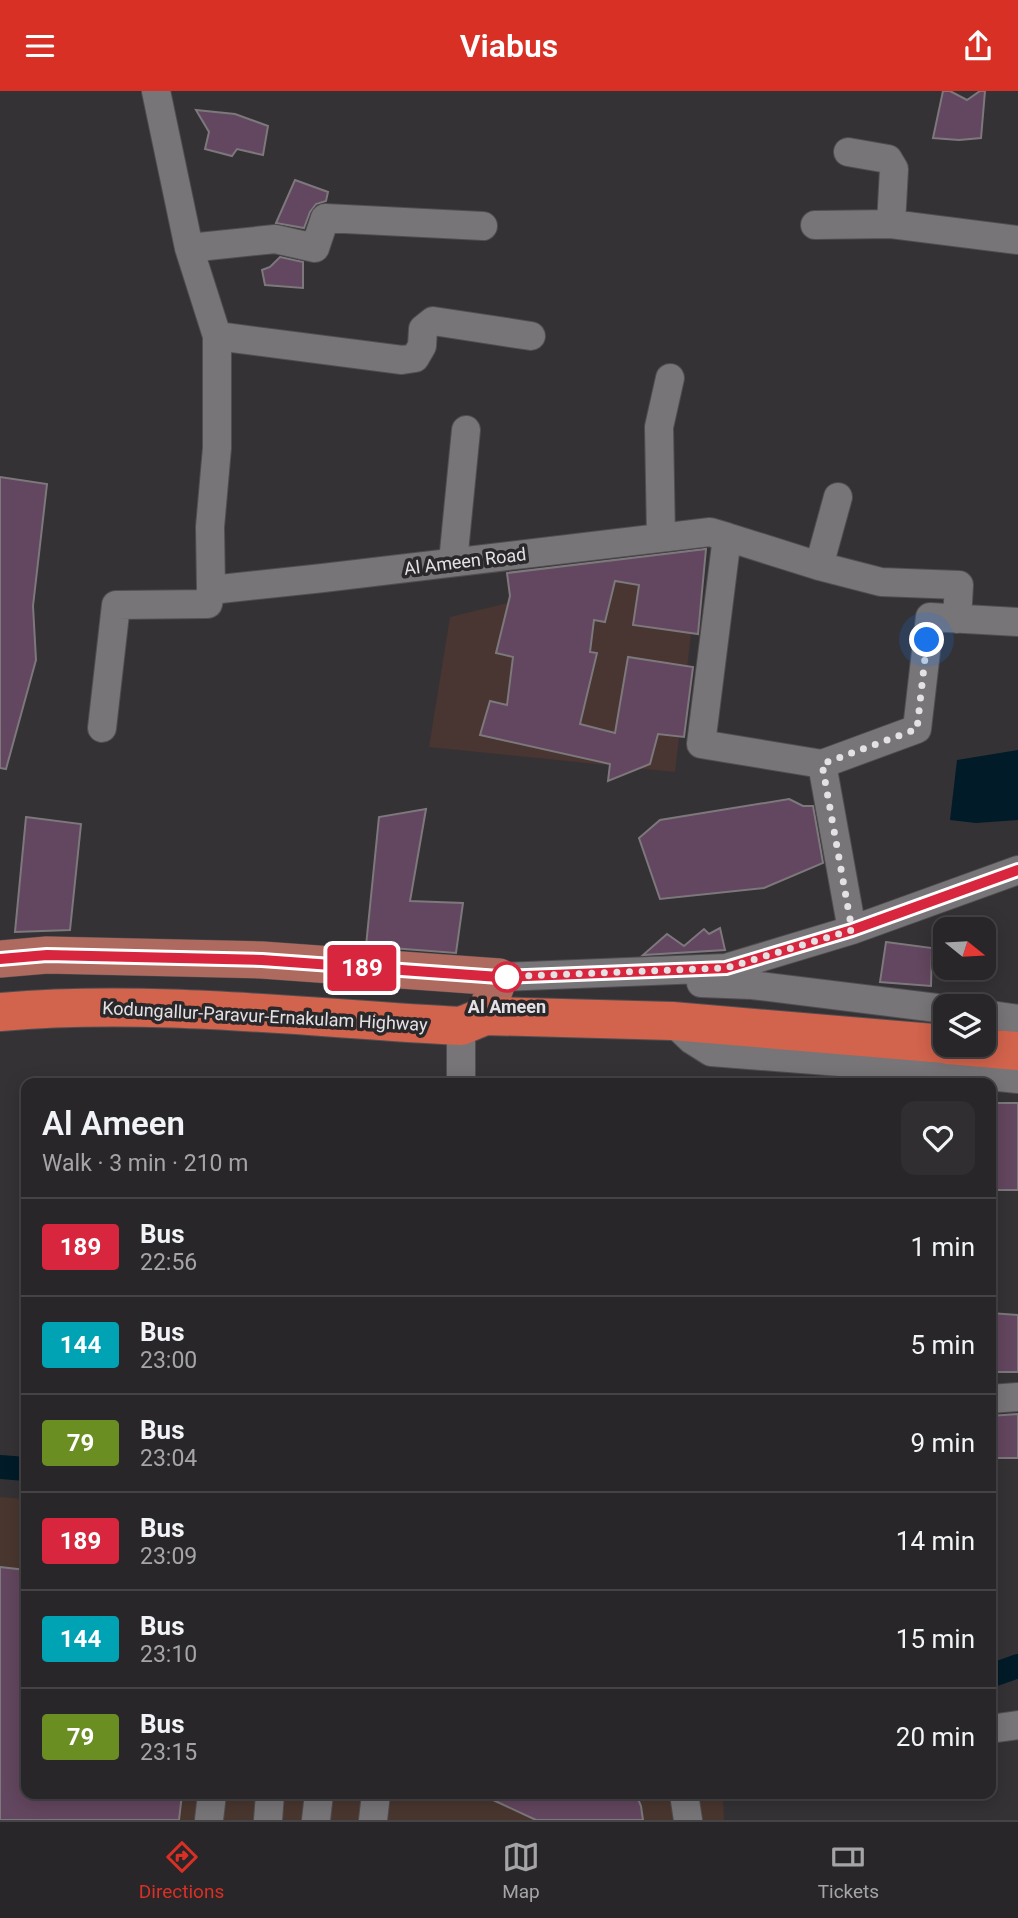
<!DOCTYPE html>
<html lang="en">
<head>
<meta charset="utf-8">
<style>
	body { margin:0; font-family:Roboto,sans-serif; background:#302e30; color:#f1f3f6; height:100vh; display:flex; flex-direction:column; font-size:26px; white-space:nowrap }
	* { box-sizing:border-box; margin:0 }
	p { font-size:23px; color:#a5a5a8 }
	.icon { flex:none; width:38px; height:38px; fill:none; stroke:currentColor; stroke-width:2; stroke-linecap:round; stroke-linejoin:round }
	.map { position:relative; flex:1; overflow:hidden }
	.drawer { position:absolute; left:21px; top:987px; width:975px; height:721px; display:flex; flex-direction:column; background:#282628; border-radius:14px; box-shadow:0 4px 18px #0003,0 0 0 2px #444345 }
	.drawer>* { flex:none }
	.badge { padding:0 14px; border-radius:5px; font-size:24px; line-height:46px }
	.needle { width:46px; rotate:108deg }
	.controls { position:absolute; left:933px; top:826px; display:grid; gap:14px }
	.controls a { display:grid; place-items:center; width:63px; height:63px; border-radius:14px; background:#282628; box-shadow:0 4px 18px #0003,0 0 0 2px #444345; font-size:35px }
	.you { position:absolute; width:35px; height:35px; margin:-18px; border:5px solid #fff; border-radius:50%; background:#1a73e8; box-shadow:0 0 0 10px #1a73e833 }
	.map>.badge { position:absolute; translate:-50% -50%; box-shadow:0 0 0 4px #fff }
	.round { display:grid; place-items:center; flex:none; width:74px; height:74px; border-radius:14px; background:#302e30 }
	.head { display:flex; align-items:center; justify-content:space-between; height:119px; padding:0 21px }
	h1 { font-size:33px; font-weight:600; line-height:52px }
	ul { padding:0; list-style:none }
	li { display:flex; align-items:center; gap:21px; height:98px; padding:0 21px; border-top:2px solid #444345 }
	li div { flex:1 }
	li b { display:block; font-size:26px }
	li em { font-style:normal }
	li .badge { min-width:77px; font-weight:700; text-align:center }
	header { display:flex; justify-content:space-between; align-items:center; height:91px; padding:0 21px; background:#d93025; color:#fff; font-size:32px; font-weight:600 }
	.tab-bar { display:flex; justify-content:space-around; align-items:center; height:98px; border-top:2px solid #444345; background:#282628; font-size:19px; color:#a5a5a8 }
	.tab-bar a { display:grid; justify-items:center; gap:4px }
	.tab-bar .active { color:#d93025 }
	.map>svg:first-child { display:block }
	.commercial { fill:#49362f }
	.education { fill:#493531 }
	.water { fill:#011b29 }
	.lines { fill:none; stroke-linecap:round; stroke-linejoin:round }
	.canal { stroke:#011b29; stroke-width:24 }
	.building { fill:#63465f; stroke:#7c787b; stroke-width:2 }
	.minor-casing { stroke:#504e51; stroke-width:30 }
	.major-casing { stroke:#504e51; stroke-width:38 }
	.highway-casing { stroke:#504e51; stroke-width:40 }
	.minor { stroke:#787578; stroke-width:28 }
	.major { stroke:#ae6a5e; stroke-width:37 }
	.highway { stroke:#d2634c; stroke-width:38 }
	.line-casing { stroke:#fff; stroke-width:16 }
	.line { stroke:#d7263d; stroke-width:10 }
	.walk { stroke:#e3e1e4; stroke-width:7; stroke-dasharray:0 12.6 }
	.stop-dot { fill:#fff; stroke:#d7263d; stroke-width:3.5 }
	.labels { text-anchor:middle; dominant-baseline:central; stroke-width:7; stroke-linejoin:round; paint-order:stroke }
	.street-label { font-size:18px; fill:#e3e1e4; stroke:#2b282b }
	.stop-label { font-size:18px; font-weight:bold; fill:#e3e1e4; stroke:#2b282b }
</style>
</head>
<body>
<header><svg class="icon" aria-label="menu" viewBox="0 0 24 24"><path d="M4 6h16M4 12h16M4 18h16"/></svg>Viabus<svg class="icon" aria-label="share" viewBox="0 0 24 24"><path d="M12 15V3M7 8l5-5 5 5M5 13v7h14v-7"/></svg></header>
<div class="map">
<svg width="1018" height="1729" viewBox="0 0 1018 1729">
	<rect width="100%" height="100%" fill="#353235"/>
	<path class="commercial" d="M0 1406 26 1408V1703H723L724 1729H0Z"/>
	<path class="education" d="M700 466 675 681 429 656 450 526Z"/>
	<path class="water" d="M1018 659V729L976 732 950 729 957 669Z"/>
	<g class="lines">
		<path class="canal" d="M0 1376 26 1378
			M990 1585 1018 1575"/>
	</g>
	<path class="building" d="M943 0H950L967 9 980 0H985L981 47 959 49 933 47Z
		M196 19 235 23 268 35 263 64 237 58 232 65 205 58 209 41Z
		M295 89 328 101 326 110 316 113 310 121 304 137 276 132Z
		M280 166 303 171V197L265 194 262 179 270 176Z
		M0 386 47 393 33 515 36 569 6 678 0 677Z
		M706 458 698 543 633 534 639 494 615 490 605 531 594 529 590 561 597 562 580 633 615 642 628 566 693 576 684 646 658 643 650 673 608 690 610 673 480 644 490 610 507 614 513 566 496 562 510 505 507 482Z
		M789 708 803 715H813L823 772 764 797 660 808 639 747 660 729Z
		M426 718 410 810 463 812 456 862 366 855 379 726Z
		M26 726 81 733 70 839 15 841Z
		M720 837 725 859 643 864 667 843 684 855 704 838 709 843Z
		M886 851 932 857 931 895 880 891Z
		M990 1012H1018V1099H990Z
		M990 1222 1018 1224V1281H990Z
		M1018 1323V1367H990V1325Z
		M0 1476 26 1479V1703H182L179 1729H0Z
		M480 1703H636L641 1715 643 1729H536Z"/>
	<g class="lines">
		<defs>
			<path id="minor" d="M156 0 189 157 217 245V357L210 436 211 499 323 487 710 441 727 446 701 653 822 673 852 839
				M848 61 888 68 894 78 891 133
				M815 134 891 133 1018 149
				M189 157 275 148 315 157 325 127 483 135
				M217 245 402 269 415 267 422 255 423 238 433 230 531 245
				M661 446 659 336 670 287
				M727 446 819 475 881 491 959 494 957 528
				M453 471 466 339
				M819 475 838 406
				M102 637 116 514 208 513 211 499
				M822 673 917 638 930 526 1018 531
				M499 886 726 877 852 839 1018 779
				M701 892 752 894 945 918
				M984 923 1018 928
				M672 930 692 949 711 961 879 974 1018 988
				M461 935V992
				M990 1308 1018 1306
				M990 1638 1018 1634
				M684 1703 688 1729
				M209 1729 212 1703
				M268 1729 270 1703
				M316 1729 319 1703
				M373 1729 376 1703"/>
			<path id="major" d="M0 868 47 864 262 869 499 886 485 925"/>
			<path id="highway" d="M0 921C154 908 308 927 461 935L485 925 672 930 945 953
				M948 954 1018 960"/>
		</defs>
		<use href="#minor" class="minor-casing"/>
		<use href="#major" class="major-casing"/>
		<use href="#highway" class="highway-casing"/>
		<use href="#minor" class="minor"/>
		<use href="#major" class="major"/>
		<use href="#highway" class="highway"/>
	</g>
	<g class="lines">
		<defs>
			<path id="line" d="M0 868 47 864 262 869 499 886 726 877 852 839 1018 779"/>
		</defs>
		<use href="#line" class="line-casing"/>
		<use href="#line" class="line"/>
		<path class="walk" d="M507 886H499L726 877 852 839 822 673 917 638 927 549"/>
	</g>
	<circle class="stop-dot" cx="507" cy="886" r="14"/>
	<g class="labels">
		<g class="street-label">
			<text transform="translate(465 470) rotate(-7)">Al Ameen Road</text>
			<text transform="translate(265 925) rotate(3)">Kodungallur-Paravur-Ernakulam Highway</text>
		</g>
		<g class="stop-label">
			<text x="507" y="915">Al Ameen</text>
		</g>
	</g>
</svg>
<div class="controls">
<a><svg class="needle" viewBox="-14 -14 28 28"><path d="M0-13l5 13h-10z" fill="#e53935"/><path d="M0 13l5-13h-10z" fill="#a5a5a8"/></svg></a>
<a><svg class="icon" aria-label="layers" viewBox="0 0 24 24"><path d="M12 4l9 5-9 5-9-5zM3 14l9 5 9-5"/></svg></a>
</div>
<div class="you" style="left:927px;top:549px"></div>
<b class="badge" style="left:362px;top:877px;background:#d7263d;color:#fff">189</b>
<section class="drawer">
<div class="head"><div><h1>Al Ameen</h1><p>Walk · 3 min · 210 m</p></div><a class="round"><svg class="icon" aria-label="heart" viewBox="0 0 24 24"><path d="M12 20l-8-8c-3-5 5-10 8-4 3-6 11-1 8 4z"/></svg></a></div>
<ul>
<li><span class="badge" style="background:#d7263d;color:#fff">189</span><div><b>Bus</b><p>22:56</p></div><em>1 min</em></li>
<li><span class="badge" style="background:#00a3b4;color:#fff">144</span><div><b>Bus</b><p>23:00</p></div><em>5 min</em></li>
<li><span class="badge" style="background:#6b8e23;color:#fff">79</span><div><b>Bus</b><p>23:04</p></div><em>9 min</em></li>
<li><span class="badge" style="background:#d7263d;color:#fff">189</span><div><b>Bus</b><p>23:09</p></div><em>14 min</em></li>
<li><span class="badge" style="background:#00a3b4;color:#fff">144</span><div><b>Bus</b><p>23:10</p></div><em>15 min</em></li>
<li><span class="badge" style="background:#6b8e23;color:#fff">79</span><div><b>Bus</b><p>23:15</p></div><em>20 min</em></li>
</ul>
</section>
</div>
<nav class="tab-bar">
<a class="active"><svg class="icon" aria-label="directions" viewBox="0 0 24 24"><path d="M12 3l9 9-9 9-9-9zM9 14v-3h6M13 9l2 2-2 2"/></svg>Directions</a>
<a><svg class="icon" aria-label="map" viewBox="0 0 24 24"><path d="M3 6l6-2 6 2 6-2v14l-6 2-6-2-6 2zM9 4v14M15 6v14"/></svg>Map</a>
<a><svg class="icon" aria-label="tickets" viewBox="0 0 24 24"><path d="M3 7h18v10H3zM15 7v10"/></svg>Tickets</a>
</nav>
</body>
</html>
